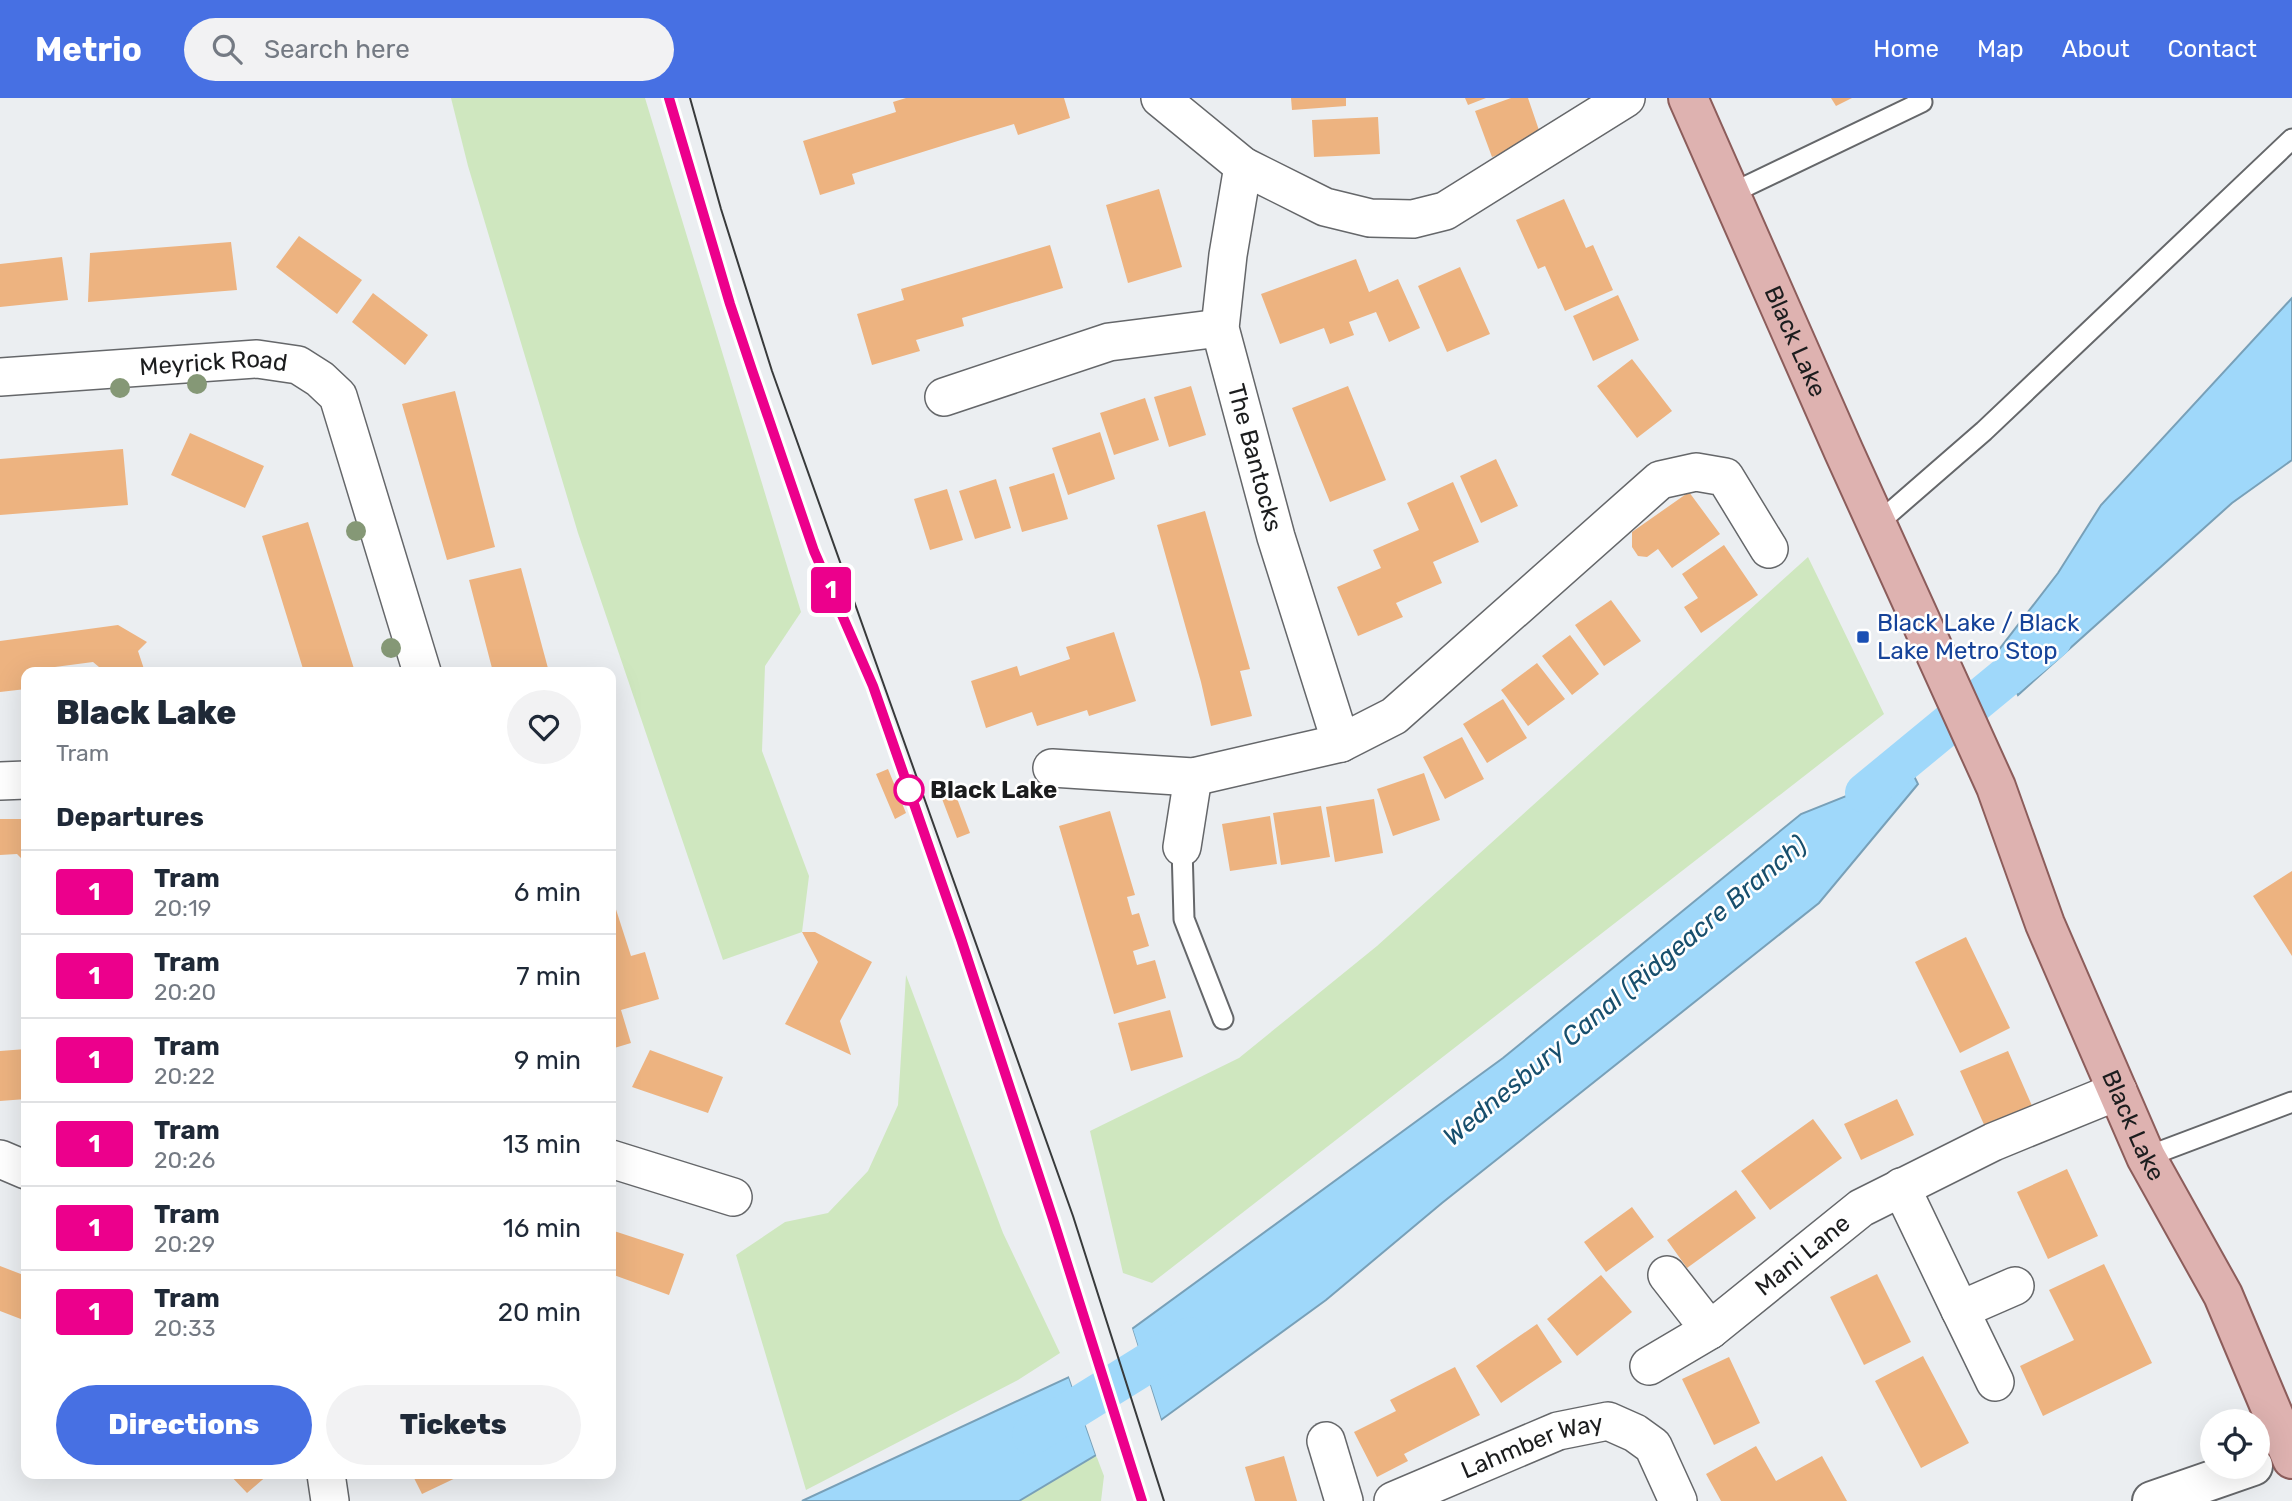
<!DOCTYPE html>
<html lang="en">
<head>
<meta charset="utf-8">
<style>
	body { margin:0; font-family:Rubik,sans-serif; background:#f2f2f3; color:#1f2937; height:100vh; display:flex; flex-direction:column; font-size:26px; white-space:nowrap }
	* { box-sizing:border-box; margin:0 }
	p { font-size:23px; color:#747a83 }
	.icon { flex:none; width:38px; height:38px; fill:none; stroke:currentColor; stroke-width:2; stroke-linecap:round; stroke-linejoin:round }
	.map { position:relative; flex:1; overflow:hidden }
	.panel { position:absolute; left:21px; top:569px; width:595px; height:812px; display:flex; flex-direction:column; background:#fff; border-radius:14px; box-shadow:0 7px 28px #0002 }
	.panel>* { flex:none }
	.badge { padding:0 14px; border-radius:5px; font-size:24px; line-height:46px }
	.controls { position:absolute; left:2200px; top:1311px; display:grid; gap:14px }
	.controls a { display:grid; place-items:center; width:70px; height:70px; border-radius:50%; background:#fff; box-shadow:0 7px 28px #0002; font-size:35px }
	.map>.badge { position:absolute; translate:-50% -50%; box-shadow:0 0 0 4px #fff }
	h2 { padding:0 35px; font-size:26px; line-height:63px }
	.round { display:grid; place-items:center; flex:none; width:74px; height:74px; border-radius:37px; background:#f2f2f3 }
	.summary { display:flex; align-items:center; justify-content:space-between; height:119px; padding:0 35px }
	h1 { font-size:33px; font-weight:800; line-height:52px }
	.cta { display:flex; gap:14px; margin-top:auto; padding:14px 35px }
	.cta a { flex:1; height:80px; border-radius:42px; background:#4770e3; color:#fff; font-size:28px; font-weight:800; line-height:80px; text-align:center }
	.cta a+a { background:#f2f2f3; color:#1f2937 }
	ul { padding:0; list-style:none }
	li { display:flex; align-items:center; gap:21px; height:84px; padding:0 35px; border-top:2px solid #e0e1e3 }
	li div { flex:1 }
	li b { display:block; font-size:26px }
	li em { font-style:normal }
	li .badge { min-width:77px; font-weight:700; text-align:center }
	header { display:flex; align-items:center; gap:42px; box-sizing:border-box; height:98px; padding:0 35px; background:#4770e3; color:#fff }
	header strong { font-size:33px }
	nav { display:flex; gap:38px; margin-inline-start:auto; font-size:24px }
	.search { width:490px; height:63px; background:#f2f2f3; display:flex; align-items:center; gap:18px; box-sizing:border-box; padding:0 24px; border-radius:38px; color:#747a83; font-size:26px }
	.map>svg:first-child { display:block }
	.green { fill:#cfe7bf }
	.water { fill:#9fd8fa; stroke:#78a0b8; stroke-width:2 }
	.pier { fill:#ebeef1 }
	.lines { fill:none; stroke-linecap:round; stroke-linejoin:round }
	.canal { stroke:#9fd8fa; stroke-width:40 }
	.building { fill:#edb380 }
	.service-casing { stroke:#65676a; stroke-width:23 }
	.minor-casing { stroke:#65676a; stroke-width:40 }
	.secondary-casing { stroke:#65676a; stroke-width:42 }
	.primary-casing { stroke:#8c5d5b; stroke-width:42 }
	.service { stroke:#fff; stroke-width:19 }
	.minor { stroke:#fff; stroke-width:37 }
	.secondary { stroke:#fff; stroke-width:38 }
	.primary { stroke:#deb2b0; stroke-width:38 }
	.tram { stroke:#383a3b; stroke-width:2 }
	.tree { fill:#859876 }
	.line-casing { stroke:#fff; stroke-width:16 }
	.line { stroke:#ec008c; stroke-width:10 }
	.transit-dot { fill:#1a4fb4; stroke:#fff; stroke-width:2.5 }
	.stop-dot { fill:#fff; stroke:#ec008c; stroke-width:3.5 }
	.labels { text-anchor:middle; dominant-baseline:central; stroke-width:5; stroke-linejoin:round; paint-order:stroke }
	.street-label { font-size:24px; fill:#1c1d1e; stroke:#fff }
	.transit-label { font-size:24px; fill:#164399; stroke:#fff; text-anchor:start }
	.stop-label { font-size:24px; font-weight:bold; fill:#1c1d1e; stroke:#fff; text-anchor:start }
	.water-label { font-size:26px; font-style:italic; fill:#184f6d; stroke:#fff }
</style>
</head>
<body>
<header>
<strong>Metrio</strong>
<div class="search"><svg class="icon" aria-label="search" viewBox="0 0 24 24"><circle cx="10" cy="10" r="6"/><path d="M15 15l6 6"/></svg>Search here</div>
<nav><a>Home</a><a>Map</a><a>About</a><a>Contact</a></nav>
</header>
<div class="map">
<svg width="2292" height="1403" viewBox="0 0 2292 1403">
	<rect width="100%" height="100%" fill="#ebeef1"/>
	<path class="green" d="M451 0H645L801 514 765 568 762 653 809 778 802 834 723 862 578 435 468 68Z
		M1808 459 1884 616 1152 1185 1123 1175 1090 1033 1239 960 1377 848Z
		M906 877 1003 1135 1060 1255 1018 1282 806 1392 736 1157 785 1124 828 1115 868 1073 898 1007Z
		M1096 1357 1104 1378 1101 1403H1019Z"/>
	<path class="water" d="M2292 200V362L2232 405 2018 597 1998 553 2058 475 2101 407Z
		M1898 646 1918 686 1819 805 1442 1105 1326 1202 1161 1322 1132 1231 1503 960 1801 716 1849 697Z
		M1069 1279 1096 1357 1019 1403H802Z"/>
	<path class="pier" d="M1131 1227 1161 1322 1162 1326 1158 1324 1129 1232Z
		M1068 1276 1072 1278 1100 1356 1097 1360Z"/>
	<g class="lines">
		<path class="canal" d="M1865 695 2052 541
			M1032 1337 1190 1239"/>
	</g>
	<path class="building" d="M906 0H1064L1070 20 1018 37 1014 26 961 42 852 76 855 86 820 97 803 43 896 14 893 4Z
		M1291 0H1346V8L1292 12Z
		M1465 0H1486L1468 7Z
		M1511 0H1528L1542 41 1492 59 1475 13Z
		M1831 0H1852L1836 8Z
		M1378 19 1380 56 1314 59 1312 22Z
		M1159 91 1182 169 1128 185 1106 107Z
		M1564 101 1586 150 1593 147 1613 192 1565 213 1545 168 1538 171 1516 122Z
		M299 138 362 182 337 216 276 169Z
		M231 144 237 192 88 204 90 155Z
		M1050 147 1063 190 962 220 964 228 916 242 920 253 872 267 857 216 904 202 901 191Z
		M62 159 68 202 0 209V166Z
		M1356 161 1369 194 1398 181 1420 230 1389 244 1376 214 1349 224 1354 237 1330 246 1324 230 1280 246 1261 196Z
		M1460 169 1490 236 1447 254 1418 188Z
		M373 195 428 237 405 267 352 224Z
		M1618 197 1639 242 1593 263 1573 218Z
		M1632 261 1672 313 1637 340 1597 288Z
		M1191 288 1206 337 1169 349 1154 299Z
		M1348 288 1386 382 1330 404 1292 310Z
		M455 293 495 449 447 462 402 306Z
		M1145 300 1159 342 1114 357 1100 315Z
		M1100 334 1115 381 1068 397 1052 350Z
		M190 335 264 368 245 410 171 377Z
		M123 351 128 407 0 417V361Z
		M1496 361 1518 408 1481 425 1460 378Z
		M1054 375 1068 421 1022 434 1009 389Z
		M996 381 1011 430 975 441 959 393Z
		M1453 384 1479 444 1433 464 1442 485 1396 505 1403 519 1358 538 1337 489 1381 470 1373 452 1419 432 1407 405Z
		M947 391 963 442 930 452 914 401Z
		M1689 394 1720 436 1672 470 1658 451 1647 459 1638 458 1632 449V434Z
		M1205 413 1250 571 1240 573 1252 618 1211 628 1201 584 1157 427Z
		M308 424 355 574H304L262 438Z
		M1724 447 1758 497 1701 535 1684 509 1698 500 1682 476Z
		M521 470 549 574H493L469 482Z
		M1611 502 1641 543 1604 568 1575 527Z
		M118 527 147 544 138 553 145 574H105L93 564 55 569 56 574H26V591L0 594V543Z
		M1114 534 1136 603 1089 618 1087 612 1037 628 1032 614 986 630 971 583 1017 568 1020 578 1070 561 1066 549Z
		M1570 537 1599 576 1572 597 1542 558Z
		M1537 565 1565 601 1528 628 1501 592Z
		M1503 601 1527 640 1487 665 1463 626Z
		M1462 639 1484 681 1445 701 1423 659Z
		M888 671 906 715 895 721 876 676Z
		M1424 675 1440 722 1393 738 1377 691Z
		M952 687 970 735 957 740 939 693Z
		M1374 701 1383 755 1335 764 1326 709Z
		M1321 708 1330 759 1281 767 1273 715Z
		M1110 713 1135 797 1127 799 1132 817 1139 815 1149 848 1133 853 1137 867 1155 862 1166 900 1114 916 1059 728Z
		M1270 718 1277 766 1230 773 1222 726Z
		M0 721H26V765L17 756 0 757Z
		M2292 773V858L2253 798Z
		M611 796 631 858 645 854 659 901 621 912 631 945 611 951Z
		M802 834H815L872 864 840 923 851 957 785 926 818 864Z
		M1966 839 2010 930 1960 955 1915 864Z
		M1170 912 1183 959 1131 973 1118 925Z
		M26 951V1001L0 1003V953Z
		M650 952 723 979 708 1015 632 989Z
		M2008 953 2033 1010 1986 1031 1960 973Z
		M1897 1001 1914 1037 1861 1062 1844 1026Z
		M1813 1021 1842 1060 1770 1112 1741 1073Z
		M2067 1071 2098 1138 2048 1161 2017 1094Z
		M1736 1092 1756 1120 1687 1170 1667 1142Z
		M1632 1109 1654 1139 1606 1174 1584 1144Z
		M611 1132 684 1156 669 1197 611 1176Z
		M2104 1166 2152 1265 2043 1318 2020 1268 2074 1242 2049 1192Z
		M0 1168 26 1178V1223L0 1213Z
		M1877 1176 1911 1244 1864 1267 1830 1199Z
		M1601 1177 1632 1214 1577 1258 1547 1221Z
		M1537 1226 1562 1264 1501 1305 1476 1268Z
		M1923 1258 1969 1345 1921 1370 1875 1283Z
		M1729 1259 1760 1325 1714 1347 1682 1281Z
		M1455 1269 1480 1317 1404 1356 1408 1363 1377 1379 1354 1334 1396 1313 1390 1302Z
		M1756 1348 1776 1383 1822 1358 1847 1403H1721L1706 1376Z
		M1284 1358 1297 1403H1255L1245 1369Z
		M229 1376H269L247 1395Z
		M412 1376H464L422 1396Z"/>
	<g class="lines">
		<defs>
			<path id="service" d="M1730 96 1922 4
				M1877 426 1984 333 2292 41
				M1182 749 1184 821 1223 921
				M2146 1059 2292 1004"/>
			<g id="minor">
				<path d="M1160 0 1243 68 1325 109 1370 120 1413 121 1445 113 1626 0"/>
				<path id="s1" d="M1243 68 1228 157 1220 230 1276 439 1341 645 1394 618 1660 382 1696 374 1725 379 1769 451"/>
				<path id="s2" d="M0 279 257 261 298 267 320 281 338 298 422 574"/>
				<path d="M944 299 1109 244 1220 230"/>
				<path d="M1052 670 1193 679 1341 645"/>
				<path d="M0 683 26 682"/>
				<path d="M1182 749 1193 679"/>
				<path d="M0 1061 26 1072"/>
				<path d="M611 1061 733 1099"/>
				<path d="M1901 1089 1960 1212"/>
				<path id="s3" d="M1710 1232 1861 1110 1993 1044 2118 993"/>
				<path d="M1649 1268 1710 1232 1667 1177"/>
				<path d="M1995 1284 1960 1212 2015 1188"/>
				<path d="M1326 1343 1344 1403"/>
				<path d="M326 1376 330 1403"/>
				<path id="s4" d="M1393 1403 1558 1333 1608 1323 1635 1335 1653 1348 1678 1403"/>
			</g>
			<path id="secondary" d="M2152 1403 2253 1368"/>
			<g id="primary">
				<path id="s5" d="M1688 0 1844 354 1996 689 2045 826 2146 1059 2223 1197 2292 1361"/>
			</g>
		</defs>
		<use href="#service" class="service-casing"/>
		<use href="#minor" class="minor-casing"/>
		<use href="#secondary" class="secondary-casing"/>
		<use href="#primary" class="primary-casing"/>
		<use href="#service" class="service"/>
		<use href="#minor" class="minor"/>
		<use href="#secondary" class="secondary"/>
		<use href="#primary" class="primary"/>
		<path class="tram" d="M669 0 730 206 814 453 873 588 961 841 1054 1124 1142 1403
			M690 0 721 111 772 273 1073 1118 1164 1403"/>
	</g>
	<g class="tree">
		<circle cx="197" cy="286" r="10"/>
		<circle cx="120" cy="290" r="10"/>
		<circle cx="356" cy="433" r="10"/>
		<circle cx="391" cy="550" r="10"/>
	</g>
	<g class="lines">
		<defs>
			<path id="line" d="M669 0 730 206 752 272 814 453 873 588 961 841 1054 1124 1142 1403"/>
		</defs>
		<use href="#line" class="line-casing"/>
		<use href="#line" class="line"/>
	</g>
	<rect class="transit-dot" x="1856" y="532" width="14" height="14" rx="3.5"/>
	<circle class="stop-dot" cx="909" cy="692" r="14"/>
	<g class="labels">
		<g class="street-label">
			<text stroke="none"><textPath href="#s5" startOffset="266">Black Lake</textPath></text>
			<text stroke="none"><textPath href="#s2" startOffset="214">Meyrick Road</textPath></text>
			<text stroke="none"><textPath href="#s1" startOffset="298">The Bantocks</textPath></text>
			<text stroke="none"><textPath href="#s5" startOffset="1120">Black Lake</textPath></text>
			<text stroke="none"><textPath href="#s3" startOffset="119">Mani Lane</textPath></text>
			<text stroke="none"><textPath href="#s4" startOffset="150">Lahmber Way</textPath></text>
		</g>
		<g class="transit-label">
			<text x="1877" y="525">Black Lake / Black<tspan x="1877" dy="28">Lake Metro Stop</tspan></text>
		</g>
		<g class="stop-label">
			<text x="930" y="692">Black Lake</text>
		</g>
		<g class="water-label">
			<text transform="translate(1625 893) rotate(-40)">Wednesbury Canal (Ridgeacre Branch)</text>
		</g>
	</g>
</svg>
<div class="controls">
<a><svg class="icon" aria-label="locate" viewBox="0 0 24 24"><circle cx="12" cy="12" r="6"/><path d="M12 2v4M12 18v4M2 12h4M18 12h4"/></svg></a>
</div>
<b class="badge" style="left:831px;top:492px;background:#ec008c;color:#fff">1</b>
<section class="panel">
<div class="summary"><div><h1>Black Lake</h1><p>Tram</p></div><a class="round"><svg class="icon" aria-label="heart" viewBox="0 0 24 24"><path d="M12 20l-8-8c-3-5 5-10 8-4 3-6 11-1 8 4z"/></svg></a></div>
<h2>Departures</h2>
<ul>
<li><span class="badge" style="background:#ec008c;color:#fff">1</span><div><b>Tram</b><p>20:19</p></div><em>6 min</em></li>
<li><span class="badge" style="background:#ec008c;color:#fff">1</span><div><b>Tram</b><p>20:20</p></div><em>7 min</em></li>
<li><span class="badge" style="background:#ec008c;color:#fff">1</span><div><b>Tram</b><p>20:22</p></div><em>9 min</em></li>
<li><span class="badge" style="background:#ec008c;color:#fff">1</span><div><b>Tram</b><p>20:26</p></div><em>13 min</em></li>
<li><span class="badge" style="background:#ec008c;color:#fff">1</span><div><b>Tram</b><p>20:29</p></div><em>16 min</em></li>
<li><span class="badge" style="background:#ec008c;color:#fff">1</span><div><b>Tram</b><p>20:33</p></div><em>20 min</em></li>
</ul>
<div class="cta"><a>Directions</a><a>Tickets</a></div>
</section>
</div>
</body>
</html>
